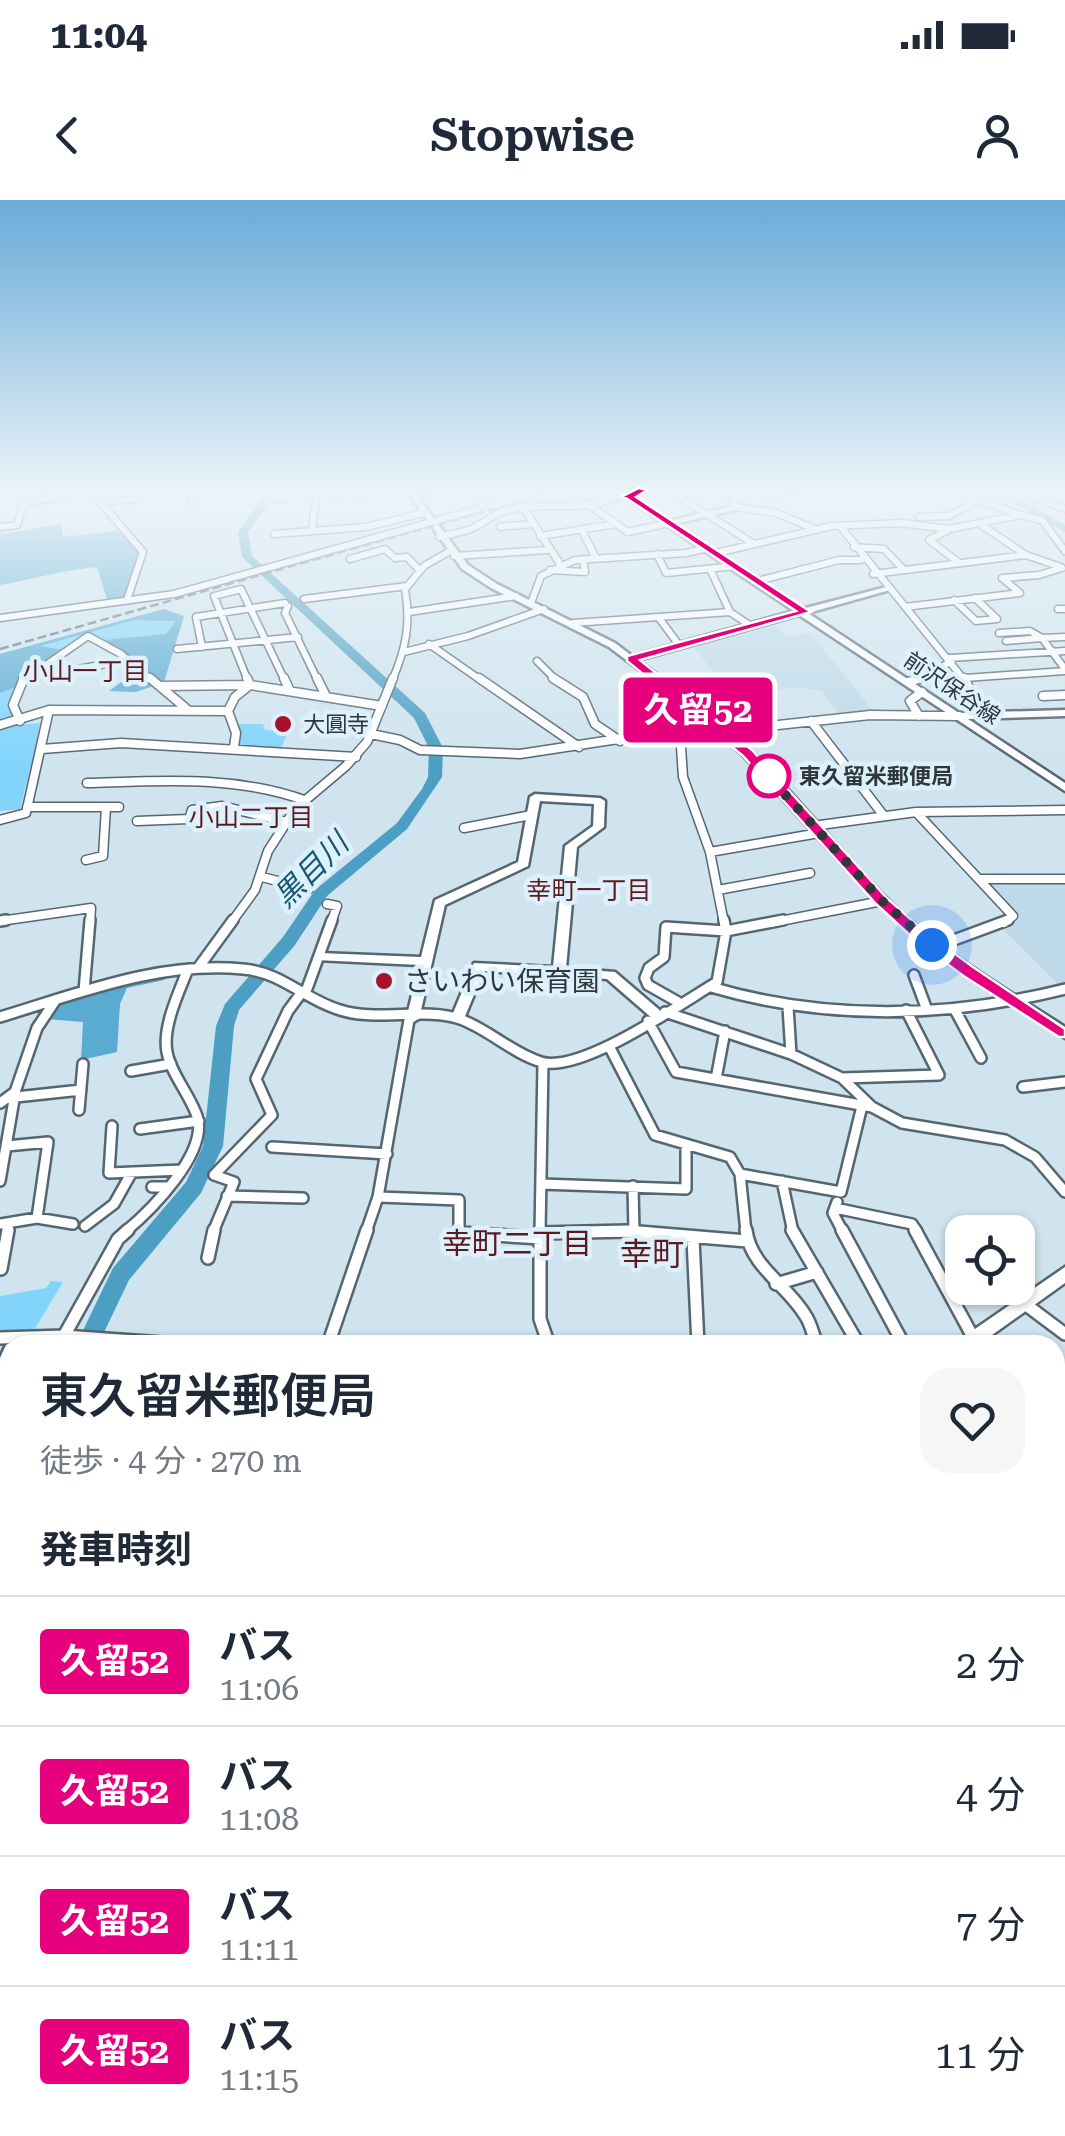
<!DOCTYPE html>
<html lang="ja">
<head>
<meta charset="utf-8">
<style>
	body { margin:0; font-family:"Roboto Serif","Noto Sans JP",serif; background:#f6f6f7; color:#1f2937; height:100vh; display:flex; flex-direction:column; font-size:38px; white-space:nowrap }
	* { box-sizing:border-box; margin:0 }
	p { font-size:32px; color:#747a83 }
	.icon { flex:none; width:55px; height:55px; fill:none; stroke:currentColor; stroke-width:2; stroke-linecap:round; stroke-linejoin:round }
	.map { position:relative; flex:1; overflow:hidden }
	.sheet { position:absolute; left:0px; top:1135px; width:1065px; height:802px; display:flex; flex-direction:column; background:#fff; border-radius:30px 30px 0 0; box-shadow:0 2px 8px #0004 }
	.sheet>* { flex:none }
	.badge { padding:0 20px; border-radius:8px; font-size:35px; line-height:65px }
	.controls { position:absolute; left:945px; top:1015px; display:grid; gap:20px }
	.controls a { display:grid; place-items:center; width:90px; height:90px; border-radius:20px; background:#fff; box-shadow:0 2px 8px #0004; font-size:50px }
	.you { position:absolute; width:50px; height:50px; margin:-25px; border:8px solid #fff; border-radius:50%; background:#1a73e8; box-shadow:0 0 0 15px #1a73e833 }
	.map>.badge { position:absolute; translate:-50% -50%; box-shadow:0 0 0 5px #fff }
	h2 { padding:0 40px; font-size:38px; line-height:90px }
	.round { display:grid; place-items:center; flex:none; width:105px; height:105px; border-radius:30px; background:#f6f6f7 }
	.overview { display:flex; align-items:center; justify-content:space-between; height:170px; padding:0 40px }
	h1 { font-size:48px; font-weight:600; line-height:75px }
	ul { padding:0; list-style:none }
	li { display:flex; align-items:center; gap:30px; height:130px; padding:0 40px; border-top:2px solid #e0e1e3 }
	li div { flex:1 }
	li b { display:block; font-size:38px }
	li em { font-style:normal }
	li .badge { min-width:110px; font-weight:700; text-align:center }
	.status { display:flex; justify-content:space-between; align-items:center; height:70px; padding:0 50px; background:#fff; direction:ltr }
	.status svg { height:28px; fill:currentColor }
	header { display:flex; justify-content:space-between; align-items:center; height:130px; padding:0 40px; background:#fff; font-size:45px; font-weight:600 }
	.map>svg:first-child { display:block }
	.built { fill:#bedae8 }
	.green { fill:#83d4fb }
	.forest { fill:#59abd1 }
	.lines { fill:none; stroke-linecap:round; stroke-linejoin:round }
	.river { fill:#4c9ec3; fill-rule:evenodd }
	.building { fill:#a6b9c4 }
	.street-far4-casing { stroke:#556670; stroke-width:9 }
	.street-far3-casing { stroke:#556670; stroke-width:11 }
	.street-far2-casing { stroke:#556670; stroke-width:14 }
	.street-far1-casing { stroke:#556670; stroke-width:16 }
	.street-casing { stroke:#556670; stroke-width:20 }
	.secondary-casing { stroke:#556670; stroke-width:5 }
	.street-far4 { stroke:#fff; stroke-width:6 }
	.street-far3 { stroke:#fff; stroke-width:8 }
	.street-far2 { stroke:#fff; stroke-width:9 }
	.street-far1 { stroke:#fff; stroke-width:11 }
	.street { stroke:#fff; stroke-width:15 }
	.secondary { fill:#fff; fill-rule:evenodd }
	.rail { stroke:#636f76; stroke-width:2.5; stroke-dasharray:9 4; stroke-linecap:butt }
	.line { fill:#e6007e; stroke:#fff; stroke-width:2.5 }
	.walk { stroke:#2f373b; stroke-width:10; stroke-dasharray:0 18 }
	.poi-dot { fill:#a8112c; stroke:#ddf1fc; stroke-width:4 }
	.stop-dot { fill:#fff; stroke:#e6007e; stroke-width:5 }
	.labels { text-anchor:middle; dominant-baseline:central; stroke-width:9; stroke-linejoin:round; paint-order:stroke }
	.far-street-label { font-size:22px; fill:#2f373b; stroke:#ddf1fc }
	.far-poi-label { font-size:22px; fill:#2f373b; stroke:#ddf1fc; text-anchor:start }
	.far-stop-label { font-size:22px; font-weight:bold; fill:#2f373b; stroke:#ddf1fc; text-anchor:start }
	.far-neighbourhood-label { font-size:25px; fill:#5e191e; stroke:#ddf1fc }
	.poi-label { font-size:28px; fill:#2f373b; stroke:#ddf1fc; text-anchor:start }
	.water-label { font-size:30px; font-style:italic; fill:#165771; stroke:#ddf1fc }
	.neighbourhood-label { font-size:30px; fill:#5e191e; stroke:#ddf1fc }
	.quarter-label { font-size:32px; fill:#5e191e; stroke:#ddf1fc }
</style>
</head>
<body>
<div class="status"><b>11:04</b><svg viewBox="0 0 49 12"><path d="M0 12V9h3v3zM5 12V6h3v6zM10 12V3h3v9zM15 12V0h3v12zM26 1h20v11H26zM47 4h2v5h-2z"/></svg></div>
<header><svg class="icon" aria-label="back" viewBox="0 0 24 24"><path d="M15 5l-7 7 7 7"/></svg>Stopwise<svg class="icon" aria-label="person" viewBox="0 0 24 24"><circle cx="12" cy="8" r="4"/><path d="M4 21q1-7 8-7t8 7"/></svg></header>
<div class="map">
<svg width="1065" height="1936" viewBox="0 0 1065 1936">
	<rect width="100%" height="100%" fill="#d0e4ef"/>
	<path class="built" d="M772 424 786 436 810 433 875 513 841 516 822 491 799 487 731 495 694 447Z
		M986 683H1065V786L1061 787 1002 728 1020 720Z
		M10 1582V1928H337L335 1936H0V1643Z"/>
	<path class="green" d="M164 409 184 416 164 482 136 492 109 491 127 478 129 458 94 434 78 439 17 479 9 503 16 519 0 522V454Z
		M40 523 35 565H31L20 609 0 611V527Z
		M235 524H263L265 530 288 532 280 550 238 546Z
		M51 1081 63 1082 36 1127 30 1133 0 1134V1096L46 1088Z"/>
	<path class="forest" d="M61 324 63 337 117 331 141 351 123 400 107 399 97 367C62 370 34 379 0 385V335Z
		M164 409 184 416 164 482 136 492 109 491 127 478 129 458 105 440 166 434 176 421 134 420 40 446 64 450 17 479 18 486 0 493V454Z
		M169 773 164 780 127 788 120 804 117 852 81 860 83 822 46 819 58 800Z"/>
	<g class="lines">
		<path class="river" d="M269 290H279L248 332 252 356 425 513 443 548 442 577 407 629 327 696 295 745 239 810 234 826 223 946 201 993 129 1080 98 1145H76L113 1068 186 982 203 946 216 826 225 804 283 737 315 690 397 623 422 589 428 577 429 548 414 518 242 357 238 332Z
			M991 290H1004L1065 325V332Z
			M10 1436V1500L0 1505V1441Z"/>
	</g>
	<path class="building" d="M821 1928H950L953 1936H824Z"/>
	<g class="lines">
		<defs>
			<path id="street-far4" d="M96 290V297L143 352 127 400
				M607 290 603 294 613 298 642 290
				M669 290 754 344
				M1010 290H1064
				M410 292 451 290
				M1028 294 1065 309
				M731 296 816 290
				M275 299 349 292 358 296 380 290
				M192 301 198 290
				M101 302 138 299V290
				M523 307 560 364
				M592 307 628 332 669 323
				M736 307 776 313 815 329
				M1020 315 1042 320 1065 351
				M919 317 949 316 977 300
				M980 324 1026 355 1061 367
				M840 326 965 481
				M0 327 17 325 23 304 84 290
				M500 327 532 324
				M312 330 316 296
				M948 330 929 340 958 362
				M582 331 596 358
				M274 334 366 327 423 313
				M540 336 616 324
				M439 337C451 334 467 332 477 326 492 318 493 313 512 309 546 302 580 312 613 298
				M854 347 884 349 904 370
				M716 353 832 326 901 323 949 329 1020 315 954 290
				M657 354 666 373 736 366
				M454 356 548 350
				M350 359 385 349 395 358 407 357 419 370
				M550 370 585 372 583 359
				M711 371 730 412 751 426
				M873 374 1026 355
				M758 381 839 360H861
				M304 399 407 386
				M954 400 976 421 997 419 975 398
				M531 403 541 376 575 360 686 353 708 348
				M288 406 285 413 318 481
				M905 407 1020 393 1002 378 1039 375 1062 368
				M1058 409H1065
				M409 412 516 396
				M0 418 174 394 478 309 493 290
				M659 418 679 445
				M573 423 730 412
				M999 433 1030 431 1042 438
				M1065 437 1042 438 1065 469
				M1006 441 1041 438
				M429 444 482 481
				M202 447 196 417 285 403
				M177 449 298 437
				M404 452 468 436 544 409
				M950 458 1065 451
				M537 461 557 481
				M965 478 1065 471
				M23 479 128 460
				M23 481 88 436 121 454 153 481
				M248 481 214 396 241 389 285 481
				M392 481C406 448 411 424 405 389L424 366 450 351
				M913 481 930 476 952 460"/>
			<path id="street-far3" d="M150 478 188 510
				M247 478 250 485
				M284 478 289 489
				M317 478 325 494
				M479 478 579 547
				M553 478 583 497 595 524 620 541
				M964 478 984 516
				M23 479 28 478
				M908 482 922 478
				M160 486 250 485 382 506
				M672 491 666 493 690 531
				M1043 496 1065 495
				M919 516 910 501 922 492
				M20 521 13 505 24 478
				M811 521 884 616
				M0 525 49 510
				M680 532 683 577 710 652 724 723
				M371 534 400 540 420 550 520 554 651 534 723 531 870 515 959 516
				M234 547 236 533 228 511 235 497 250 485
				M42 549 121 543 356 557
				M87 583C161 581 233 575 304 600
				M27 607H119
				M916 612 1013 716 1004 723
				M0 620 26 613 49 510 228 511
				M137 621 189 619 192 610 222 606 286 622
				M813 626 916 612 1065 610
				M464 628 531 615
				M710 652 819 633
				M86 660 103 656 106 607
				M262 677 309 689
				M979 679H1065
				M718 690 810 673
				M327 704 337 706 331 723
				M0 721 91 708 90 723
				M231 723 255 690 268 651 295 609 346 566 367 542 393 478
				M770 723 882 701"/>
			<path id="street-far2" d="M0 721 6 720
				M935 747 1008 720
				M198 768 233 720
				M914 775 927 810
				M711 787C826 821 949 818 1065 789
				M84 791 90 720
				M305 794 332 720
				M678 802 648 785 645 778 649 768 664 757 666 727 726 731 783 720
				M955 810 981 858
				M665 812 791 854 788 807
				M0 817C80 793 159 761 243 769 282 772 305 800 340 810 377 822 425 807 460 819 488 829 512 853 541 862 581 874 680 804 717 782L726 731 724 720
				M648 821 676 872 872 907 902 923 1005 940 1035 957 1065 992
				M609 846 655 935 730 957 740 974 746 1032
				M791 854 842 878 872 907
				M131 871 171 864
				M842 878 939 875 906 810
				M716 879 725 831
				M1023 887 1065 882
				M16 897 81 890
				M0 903 15 892 37 828 55 801
				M79 910 83 864
				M112 926 109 973 182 970
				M140 929 199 921
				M7 946 48 942 37 1018
				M272 947 387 954
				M740 974 841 992 862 906
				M0 981 15 894
				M782 981 793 1032
				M541 984 686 989V945
				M633 986 634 1032
				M152 987H169
				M227 996 303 998
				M378 997 459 1000V1032
				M837 1002 833 1013 843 1032
				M835 1008 912 1024 917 1032
				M0 1024 37 1018 73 1024
				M85 1026 114 1004 132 972
				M7 1032 9 1023
				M125 1032C150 1011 209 953 197 916 190 895 171 874 167 852 162 827 179 792 188 769
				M213 1032 234 982 214 975 272 915 256 879 288 811 302 792
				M366 1032 378 997 409 820 414 816
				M540 1032 543 863
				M565 1032H644"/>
			<path id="street-far1" d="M459 1030V1033L541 1038
				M540 1030V1119L549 1145
				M746 1030C750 1066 788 1086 805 1115 811 1123 813 1135 817 1145
				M792 1030 859 1145
				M842 1030 904 1145
				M915 1030 974 1139
				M542 1033 627 1031 747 1041
				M693 1039 698 1145
				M208 1058 214 1030
				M1 1069 8 1030
				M776 1084 817 1072
				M1025 1104 1065 1134
				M64 1136 118 1039 128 1030
				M0 1138 64 1136 190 1145
				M328 1145 367 1030
				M0 1171 10 1149
				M1055 1250H1065
				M1055 1340 1065 1337"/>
			<path id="street" d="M1055 1486 1065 1520
				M1055 1534 1065 1535
				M1055 1752 1065 1762
				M514 1928V1936
				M985 1928 989 1936
				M342 1936 343 1928"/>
			<path id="secondary" d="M406 290H413L468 365 497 384 615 443 632 456 794 411 624 297 631 295 669 321 732 306 726 290H734L739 309 674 324 802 409 890 386V390L808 413 959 513 1065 510V516L968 519 1065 583V591L799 415 638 460C676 489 716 517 751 551 798 597 839 651 885 697 938 750 1003 787 1065 827V838L963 774 915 737 878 704 743 555 686 505 609 447 491 388 462 369Z
				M535 594 600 598 605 601 604 627 577 647 566 768 615 772 663 813 665 816 663 819H653L607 779 484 771 463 821 458 823 451 818 474 763 553 767 565 646 593 626 594 604 540 601 528 666 445 705 419 819 414 821 407 816 419 765 316 760 314 757 320 753 421 757 435 700 518 662 530 597Z
				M1065 1067V1083L978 1145H957L959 1140Z
				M680 1928H706L709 1936H683Z"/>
		</defs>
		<use href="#street-far4" class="street-far4-casing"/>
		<use href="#street-far3" class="street-far3-casing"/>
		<use href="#street-far2" class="street-far2-casing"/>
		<use href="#street-far1" class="street-far1-casing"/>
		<use href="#street" class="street-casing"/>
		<use href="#secondary" class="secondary-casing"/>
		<use href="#street-far4" class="street-far4"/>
		<use href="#street-far3" class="street-far3"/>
		<use href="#street-far2" class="street-far2"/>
		<use href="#street-far1" class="street-far1"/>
		<use href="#street" class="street"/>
		<use href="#secondary" class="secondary"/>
		<path class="rail" d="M0 449 560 290"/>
	</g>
	<linearGradient id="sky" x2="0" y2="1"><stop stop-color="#69abd9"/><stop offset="0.52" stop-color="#eaf3f8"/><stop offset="1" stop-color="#eaf3f8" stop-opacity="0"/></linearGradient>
	<rect width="1065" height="561" fill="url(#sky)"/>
	<path class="line" d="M639 288 647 290 636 297 811 412 640 460 752 550 887 698 924 731 973 767 1065 829V837H1059L962 775 913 738 876 704 743 556 627 461V456L796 411 623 296Z"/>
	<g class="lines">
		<path class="walk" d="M769 576 759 566 882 701 932 745"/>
	</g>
	<g class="poi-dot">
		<circle cx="283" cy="524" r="10"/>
		<circle cx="384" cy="781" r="10"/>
	</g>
	<circle class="stop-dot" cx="769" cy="576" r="20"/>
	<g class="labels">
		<g class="far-street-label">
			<text transform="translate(952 488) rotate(34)">前沢保谷線</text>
		</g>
		<g class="far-poi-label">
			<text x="303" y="524">大圓寺</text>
		</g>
		<g class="far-stop-label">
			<text x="799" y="576">東久留米郵便局</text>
		</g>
		<g class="far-neighbourhood-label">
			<text x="85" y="471">小山一丁目</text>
			<text x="251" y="617">小山二丁目</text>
			<text x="589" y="690">幸町一丁目</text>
		</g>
		<g class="poi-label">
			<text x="404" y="781">さいわい保育園</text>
		</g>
		<g class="water-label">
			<text transform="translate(311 670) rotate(-45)">黒目川</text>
		</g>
		<g class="neighbourhood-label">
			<text x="517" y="1043">幸町二丁目</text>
		</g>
		<g class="quarter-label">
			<text x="652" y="1054">幸町</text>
		</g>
	</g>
</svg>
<div class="controls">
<a><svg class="icon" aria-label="locate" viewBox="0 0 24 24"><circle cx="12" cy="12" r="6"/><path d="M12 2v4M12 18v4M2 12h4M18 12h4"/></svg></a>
</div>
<div class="you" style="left:932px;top:745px"></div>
<b class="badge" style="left:698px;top:510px;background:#e6007e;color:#fff">久留52</b>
<section class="sheet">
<div class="overview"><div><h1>東久留米郵便局</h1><p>徒歩 · 4 分 · 270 m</p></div><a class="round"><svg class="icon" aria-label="heart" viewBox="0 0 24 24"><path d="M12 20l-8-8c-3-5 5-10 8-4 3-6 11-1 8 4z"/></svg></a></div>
<h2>発車時刻</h2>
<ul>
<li><span class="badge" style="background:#e6007e;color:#fff">久留52</span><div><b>バス</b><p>11:06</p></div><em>2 分</em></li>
<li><span class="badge" style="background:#e6007e;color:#fff">久留52</span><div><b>バス</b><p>11:08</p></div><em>4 分</em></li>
<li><span class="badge" style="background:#e6007e;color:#fff">久留52</span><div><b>バス</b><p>11:11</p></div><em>7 分</em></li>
<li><span class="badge" style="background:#e6007e;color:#fff">久留52</span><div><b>バス</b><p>11:15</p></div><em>11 分</em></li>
</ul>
</section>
</div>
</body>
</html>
